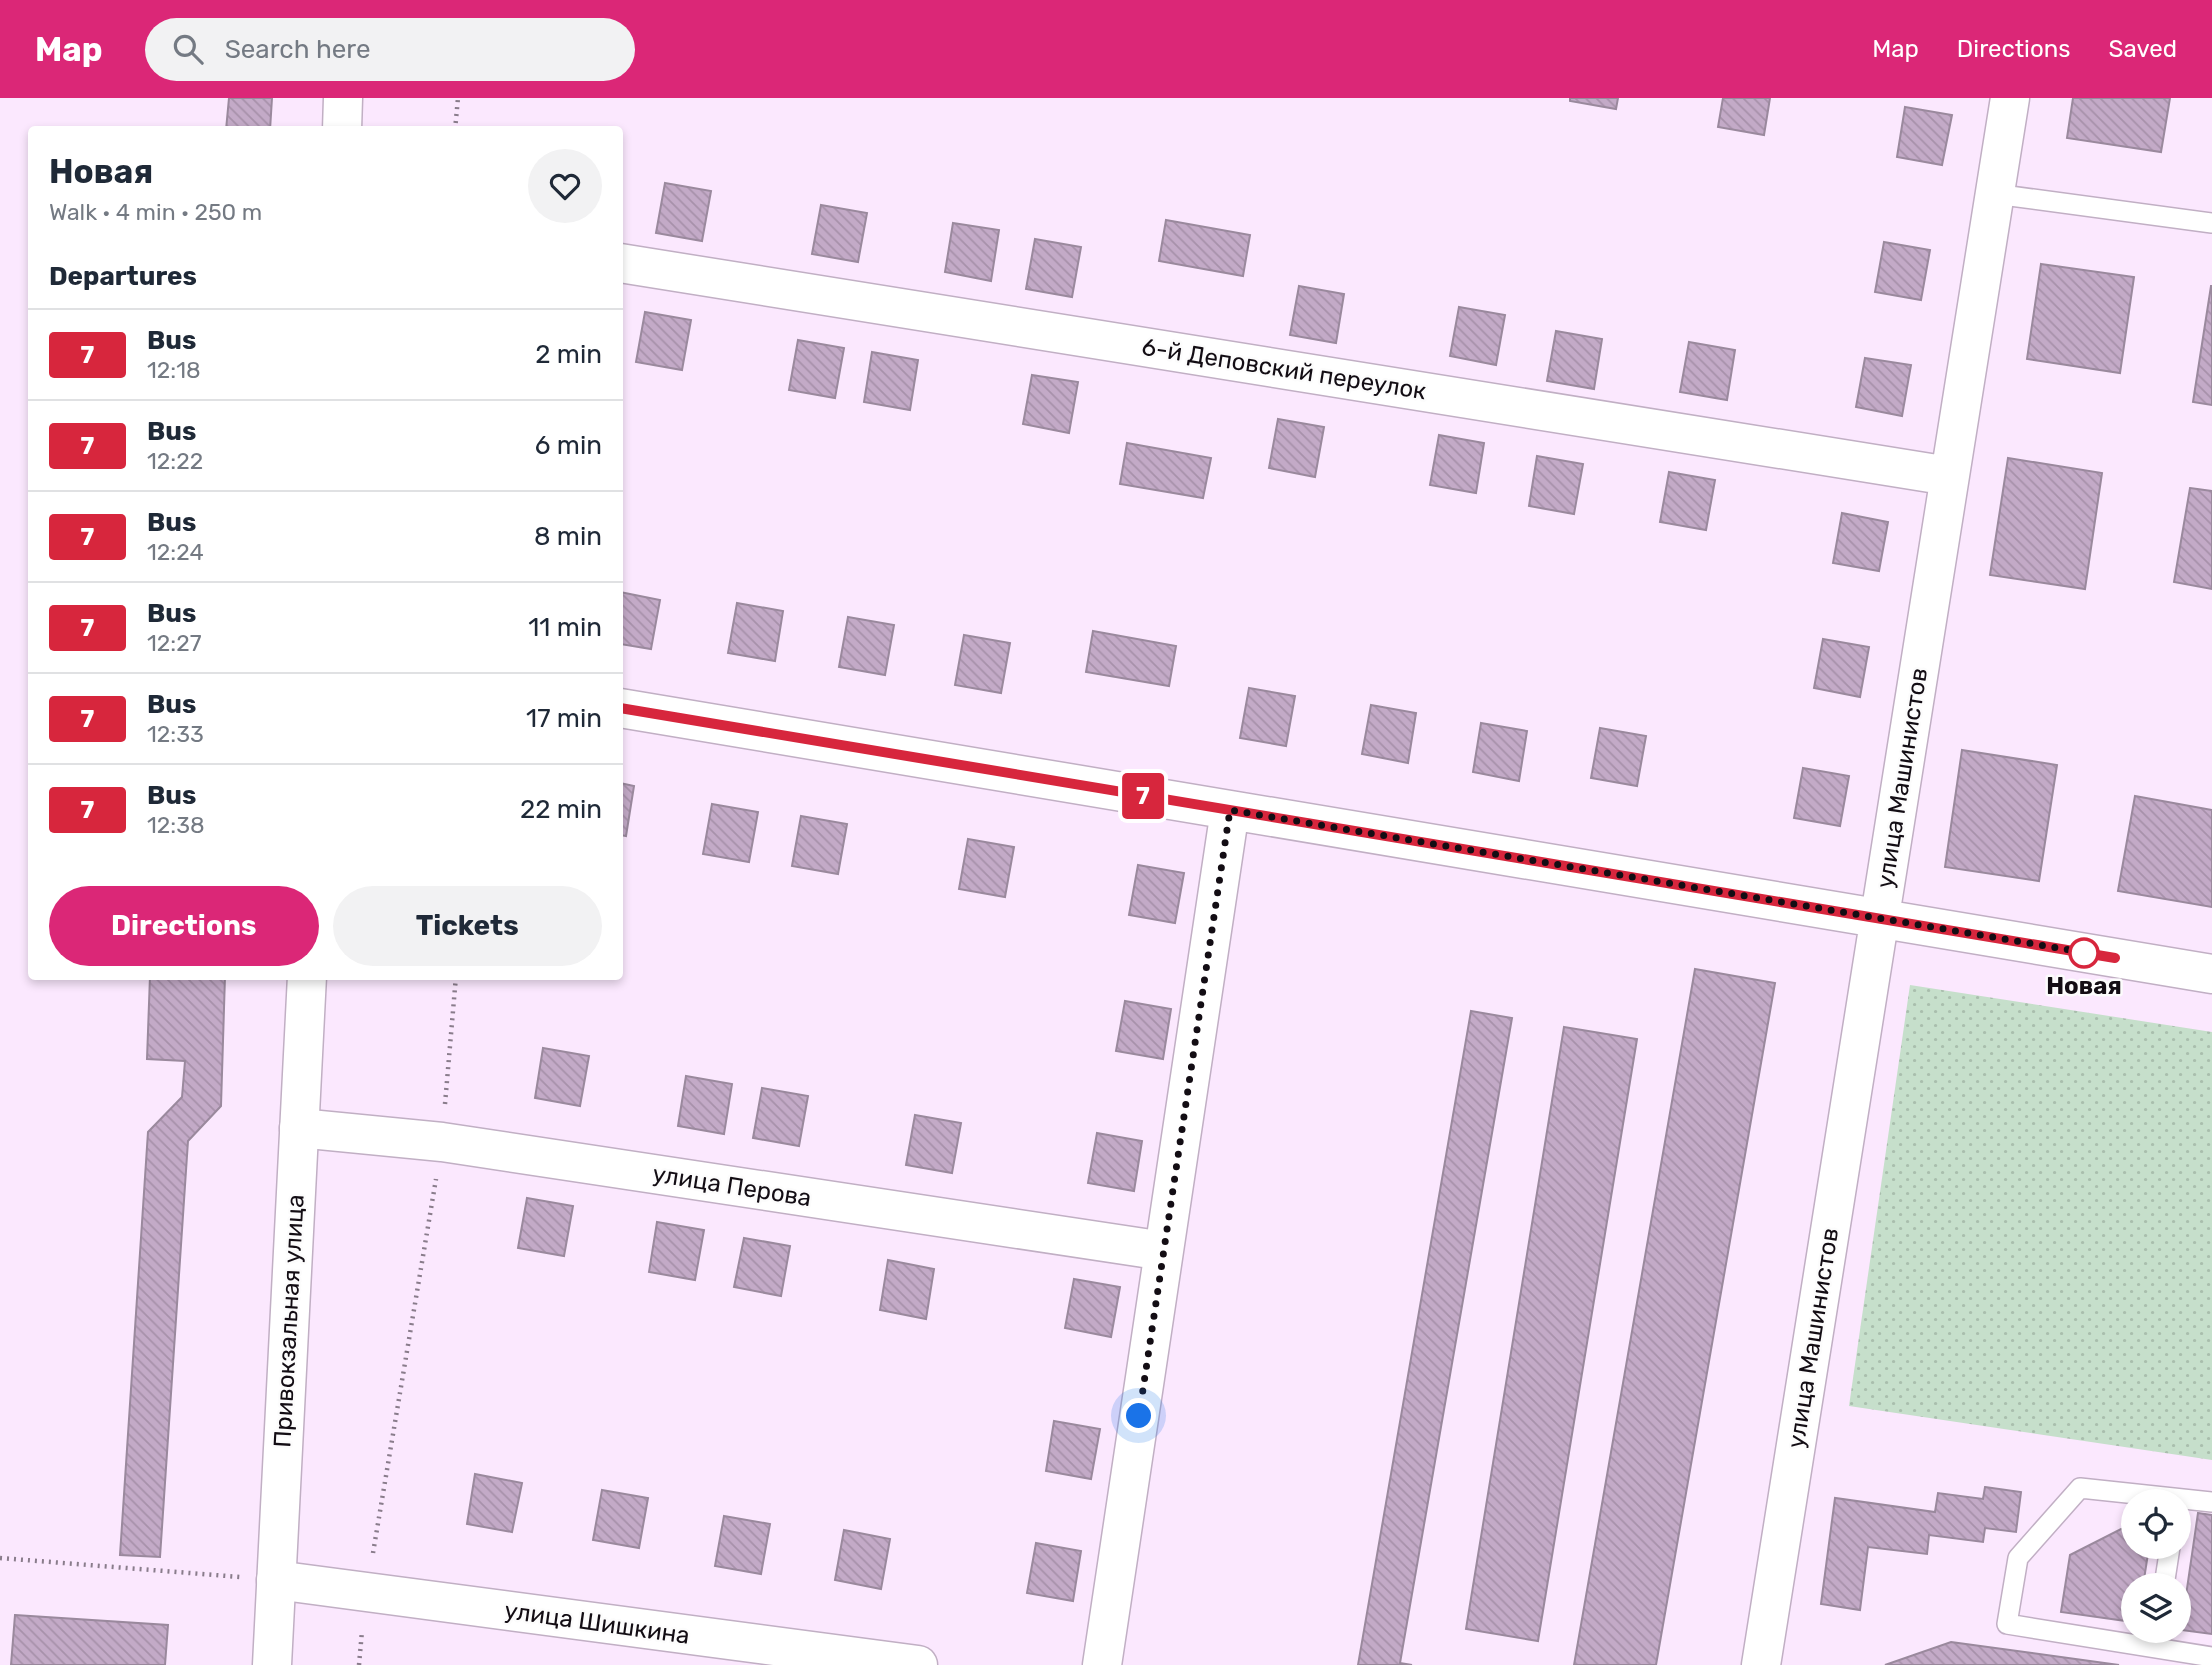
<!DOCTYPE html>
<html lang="en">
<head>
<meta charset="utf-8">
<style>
	body { margin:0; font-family:Rubik,sans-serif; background:#f2f2f3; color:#1f2937; height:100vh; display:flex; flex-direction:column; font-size:26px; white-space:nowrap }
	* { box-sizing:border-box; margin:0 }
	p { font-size:23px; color:#747a83 }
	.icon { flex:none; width:38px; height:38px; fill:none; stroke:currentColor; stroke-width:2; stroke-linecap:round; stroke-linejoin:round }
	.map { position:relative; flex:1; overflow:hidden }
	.details { position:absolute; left:28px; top:28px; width:595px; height:854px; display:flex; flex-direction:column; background:#fff; border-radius:7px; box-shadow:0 4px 10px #0003 }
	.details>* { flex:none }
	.badge { padding:0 14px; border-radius:5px; font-size:24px; line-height:46px }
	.tools { position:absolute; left:2121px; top:1391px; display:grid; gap:14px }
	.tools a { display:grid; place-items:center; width:70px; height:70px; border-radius:50%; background:#fff; box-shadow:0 4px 10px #0003; font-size:35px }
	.you { position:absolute; width:35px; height:35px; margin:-18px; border:5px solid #fff; border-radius:50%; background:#1a73e8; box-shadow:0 0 0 10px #1a73e833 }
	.map>.badge { position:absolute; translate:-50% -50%; box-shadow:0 0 0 4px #fff }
	h2 { padding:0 21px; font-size:26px; line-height:63px }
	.round { display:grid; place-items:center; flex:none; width:74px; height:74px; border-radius:37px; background:#f2f2f3 }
	.head { display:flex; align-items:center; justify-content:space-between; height:119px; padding:0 21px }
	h1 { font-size:33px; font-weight:700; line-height:52px }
	.action { display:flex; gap:14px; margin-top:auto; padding:14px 21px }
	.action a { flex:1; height:80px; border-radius:42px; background:#db2777; color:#fff; font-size:28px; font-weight:700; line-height:80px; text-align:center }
	.action a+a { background:#f2f2f3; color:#1f2937 }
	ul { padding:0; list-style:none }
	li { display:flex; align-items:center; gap:21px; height:91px; padding:0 21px; border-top:2px solid #e0e1e3 }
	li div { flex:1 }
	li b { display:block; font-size:26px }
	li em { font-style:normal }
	li .badge { min-width:77px; font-weight:700; text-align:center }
	header { display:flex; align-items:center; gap:42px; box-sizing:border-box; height:98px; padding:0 35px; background:#db2777; color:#fff }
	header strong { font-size:33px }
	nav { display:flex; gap:38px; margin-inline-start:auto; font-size:24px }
	.search { width:490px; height:63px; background:#f2f2f3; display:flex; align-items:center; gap:18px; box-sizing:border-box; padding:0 24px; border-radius:38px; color:#747a83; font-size:26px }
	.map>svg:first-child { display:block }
	.grass { fill:url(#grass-dots) }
	.building { fill:url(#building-back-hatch); stroke:#9a899d; stroke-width:2 }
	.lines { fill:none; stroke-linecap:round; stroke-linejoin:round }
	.service-casing { stroke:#c1afc4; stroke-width:22 }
	.minor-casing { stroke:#c1afc4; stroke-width:41 }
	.tertiary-casing { stroke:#c1afc4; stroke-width:41 }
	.path { stroke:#897c8b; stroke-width:4.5; stroke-dasharray:2 5; stroke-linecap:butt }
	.service { stroke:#fff; stroke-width:19 }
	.minor { stroke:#fff; stroke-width:38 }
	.tertiary { stroke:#fff; stroke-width:38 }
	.line-casing { stroke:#fff; stroke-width:16 }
	.line { stroke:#d7263d; stroke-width:10 }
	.walk { stroke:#130d14; stroke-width:7; stroke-dasharray:0 12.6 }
	.stop-dot { fill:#fff; stroke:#d7263d; stroke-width:3.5 }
	.labels { text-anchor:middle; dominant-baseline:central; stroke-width:5; stroke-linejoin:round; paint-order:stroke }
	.street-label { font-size:24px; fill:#130d14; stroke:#fcfcfc }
	.stop-label { font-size:24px; font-weight:bold; fill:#130d14; stroke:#fcfcfc }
</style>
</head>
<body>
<header>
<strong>Map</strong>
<div class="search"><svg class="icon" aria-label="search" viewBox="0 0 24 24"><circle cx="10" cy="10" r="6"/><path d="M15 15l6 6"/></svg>Search here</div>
<nav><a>Map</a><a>Directions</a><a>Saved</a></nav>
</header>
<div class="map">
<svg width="2212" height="1567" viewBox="0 0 2212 1567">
	<defs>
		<pattern id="grass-dots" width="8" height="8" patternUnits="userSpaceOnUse" patternTransform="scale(1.75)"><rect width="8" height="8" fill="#c6dfcb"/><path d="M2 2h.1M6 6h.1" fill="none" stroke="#a9bead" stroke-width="1.8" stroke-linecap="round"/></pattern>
		<pattern id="building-back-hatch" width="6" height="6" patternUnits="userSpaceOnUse" patternTransform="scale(1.75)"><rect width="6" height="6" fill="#c3aac7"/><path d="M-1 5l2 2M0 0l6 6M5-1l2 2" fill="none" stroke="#a791aa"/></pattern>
	</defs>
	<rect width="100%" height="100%" fill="#fbe8fe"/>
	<path class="grass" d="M1910 887 2212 934V1362L1849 1308Z"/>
	<path class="building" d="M229 0H272L270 32H226Z
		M1570 0H1618L1616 11 1570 3Z
		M1723 0H1770L1764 37 1718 29Z
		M2073 0H2170L2161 54 2067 40Z
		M1905 9 1952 17 1942 67 1897 59Z
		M665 85 711 93 702 143 656 135Z
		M821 107 867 115 858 164 812 156Z
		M1166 122 1250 137 1243 178 1159 163Z
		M953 125 999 132 991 183 945 174Z
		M1035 141 1081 149 1072 199 1026 191Z
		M1884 144 1930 152 1921 202 1875 194Z
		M2041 166 2134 179 2120 275 2027 261Z
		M1299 188 1344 196 1336 245 1290 237Z
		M2211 188H2212V307L2193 304Z
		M1459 209 1505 217 1496 267 1450 258Z
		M645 214 691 222 682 272 636 264Z
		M1556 233 1602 241 1594 291 1547 283Z
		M798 242 844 250 835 300 789 292Z
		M1689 244 1735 252 1727 302 1680 294Z
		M872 254 918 262 910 312 864 304Z
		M1865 260 1911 267 1902 318 1856 309Z
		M1032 277 1078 284 1069 335 1023 326Z
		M1278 321 1324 329 1315 379 1269 370Z
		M1439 337 1484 345 1476 395 1430 387Z
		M1127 345 1211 360 1203 400 1120 386Z
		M1537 358 1583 366 1574 416 1529 408Z
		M2008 360 2102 375 2085 491 1990 477Z
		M1669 374 1715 382 1706 432 1660 424Z
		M2190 390 2212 393V491L2174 484Z
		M1842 415 1888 424 1879 473 1833 465Z
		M620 494 660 502 651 551 620 546Z
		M737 505 783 513 775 563 728 555Z
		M848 519 894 527 885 577 839 569Z
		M1093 533 1176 548 1169 588 1086 574Z
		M964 537 1010 545 1001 595 955 587Z
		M1823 541 1869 549 1860 599 1814 590Z
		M1249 590 1295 598 1286 648 1240 640Z
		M1371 607 1416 615 1408 665 1362 656Z
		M1481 625 1527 633 1519 683 1473 674Z
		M1600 630 1646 638 1637 688 1591 680Z
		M1962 652 2057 667 2039 783 1945 769Z
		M1803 670 1849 678 1840 728 1794 720Z
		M620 685 634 688 626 738 620 737Z
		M2135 698 2212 712V809L2118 793Z
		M712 706 758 714 749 764 703 756Z
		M801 718 847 726 838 776 792 768Z
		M968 741 1014 749 1005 799 959 791Z
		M1138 767 1184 775 1175 825 1129 817Z
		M1695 871 1775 885 1656 1567H1574Z
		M150 878H225L221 1008 188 1043 160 1459 120 1457 148 1034 182 999 185 963 147 961Z
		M1125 903 1171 911 1163 961 1116 953Z
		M1471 913 1512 920 1400 1565 1412 1567H1358Z
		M1564 929 1637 941 1538 1543 1466 1531Z
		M543 950 589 958 580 1008 535 1000Z
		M686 978 732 986 724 1036 678 1028Z
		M762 990 808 998 799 1048 753 1040Z
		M915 1017 961 1025 952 1075 906 1067Z
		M1097 1035 1142 1043 1134 1093 1088 1085Z
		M527 1100 573 1108 564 1158 518 1150Z
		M657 1124 704 1132 695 1182 649 1174Z
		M744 1140 790 1148 781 1198 734 1189Z
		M888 1162 934 1171 926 1221 880 1212Z
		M1074 1181 1120 1189 1111 1239 1065 1230Z
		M1054 1323 1100 1331 1091 1381 1046 1373Z
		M475 1376 522 1385 512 1434 467 1426Z
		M1985 1389 2021 1394 2016 1434 1985 1430 1983 1444 1929 1437 1927 1456 1868 1449 1860 1512 1821 1506 1835 1400 1935 1414 1938 1395 1983 1401Z
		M602 1392 648 1400 639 1450 593 1442Z
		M2198 1415 2212 1417V1536L2181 1532Z
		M724 1418 770 1426 761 1476 715 1468Z
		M2121 1431 2133 1432V1449H2149L2143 1488H2133V1524L2061 1514 2070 1457Z
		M844 1432 890 1441 881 1491 835 1482Z
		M1036 1445 1081 1453 1073 1503 1027 1495Z
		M15 1517 168 1527 165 1567H11Z
		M1951 1544 2119 1567H1885Z"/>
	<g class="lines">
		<defs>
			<path id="service" d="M1995 96 2212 125
				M2212 1404 2080 1390 2018 1460 2007 1526 2212 1559
				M2164 1488 2170 1449"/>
			<path id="minor" d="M620 165 1949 378
				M620 610 2212 876
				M299 1030 442 1044 1164 1153
				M276 1482 918 1567
				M1102 1567 1230 712
				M1761 1567 2010 0"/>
			<path id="tertiary" d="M342 32 343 0
				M272 1567 307 878"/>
		</defs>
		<use href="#service" class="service-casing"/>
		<use href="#minor" class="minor-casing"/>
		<use href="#tertiary" class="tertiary-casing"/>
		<path class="path" d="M455 32 458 0
			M445 1006 456 878
			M373 1455 436 1081
			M0 1460 240 1479
			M359 1567 362 1533"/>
		<use href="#service" class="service"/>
		<use href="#minor" class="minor"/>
		<use href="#tertiary" class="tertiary"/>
	</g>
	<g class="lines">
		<defs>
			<path id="line" d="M620 610 2115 860"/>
		</defs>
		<use href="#line" class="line-casing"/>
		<use href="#line" class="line"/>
		<path class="walk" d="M1139 1318 1230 712 2088 855H2084"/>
	</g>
	<circle class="stop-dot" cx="2084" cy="855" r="14"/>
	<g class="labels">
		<g class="street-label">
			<text transform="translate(1284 271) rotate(9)">6-й Деповский переулок</text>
			<text transform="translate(1902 680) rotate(-81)">улица Машинистов</text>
			<text transform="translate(732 1088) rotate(9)">улица Перова</text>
			<text transform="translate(289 1223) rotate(-87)">Привокзальная улица</text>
			<text transform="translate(1813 1240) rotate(-81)">улица Машинистов</text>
			<text transform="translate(597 1525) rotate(8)">улица Шишкина</text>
		</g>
		<g class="stop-label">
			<text x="2084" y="888">Новая</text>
		</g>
	</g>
</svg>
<div class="tools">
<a><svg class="icon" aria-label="locate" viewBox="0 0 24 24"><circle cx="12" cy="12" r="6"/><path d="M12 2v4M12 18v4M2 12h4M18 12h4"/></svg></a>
<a><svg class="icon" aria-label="layers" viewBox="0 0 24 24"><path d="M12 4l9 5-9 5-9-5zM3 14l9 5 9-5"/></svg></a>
</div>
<div class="you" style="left:1139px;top:1318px"></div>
<b class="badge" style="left:1143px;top:698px;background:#d7263d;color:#fff">7</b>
<section class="details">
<div class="head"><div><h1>Новая</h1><p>Walk · 4 min · 250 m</p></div><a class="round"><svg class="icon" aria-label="heart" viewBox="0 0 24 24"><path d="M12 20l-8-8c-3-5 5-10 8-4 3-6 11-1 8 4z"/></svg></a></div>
<h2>Departures</h2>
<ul>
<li><span class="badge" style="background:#d7263d;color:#fff">7</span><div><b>Bus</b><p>12:18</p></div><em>2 min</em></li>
<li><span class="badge" style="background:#d7263d;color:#fff">7</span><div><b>Bus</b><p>12:22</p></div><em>6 min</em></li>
<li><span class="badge" style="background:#d7263d;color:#fff">7</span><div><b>Bus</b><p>12:24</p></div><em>8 min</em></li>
<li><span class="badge" style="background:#d7263d;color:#fff">7</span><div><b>Bus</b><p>12:27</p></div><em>11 min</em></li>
<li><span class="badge" style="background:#d7263d;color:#fff">7</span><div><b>Bus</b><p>12:33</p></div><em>17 min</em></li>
<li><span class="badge" style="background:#d7263d;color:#fff">7</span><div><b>Bus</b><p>12:38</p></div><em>22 min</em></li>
</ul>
<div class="action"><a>Directions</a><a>Tickets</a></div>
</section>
</div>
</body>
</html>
